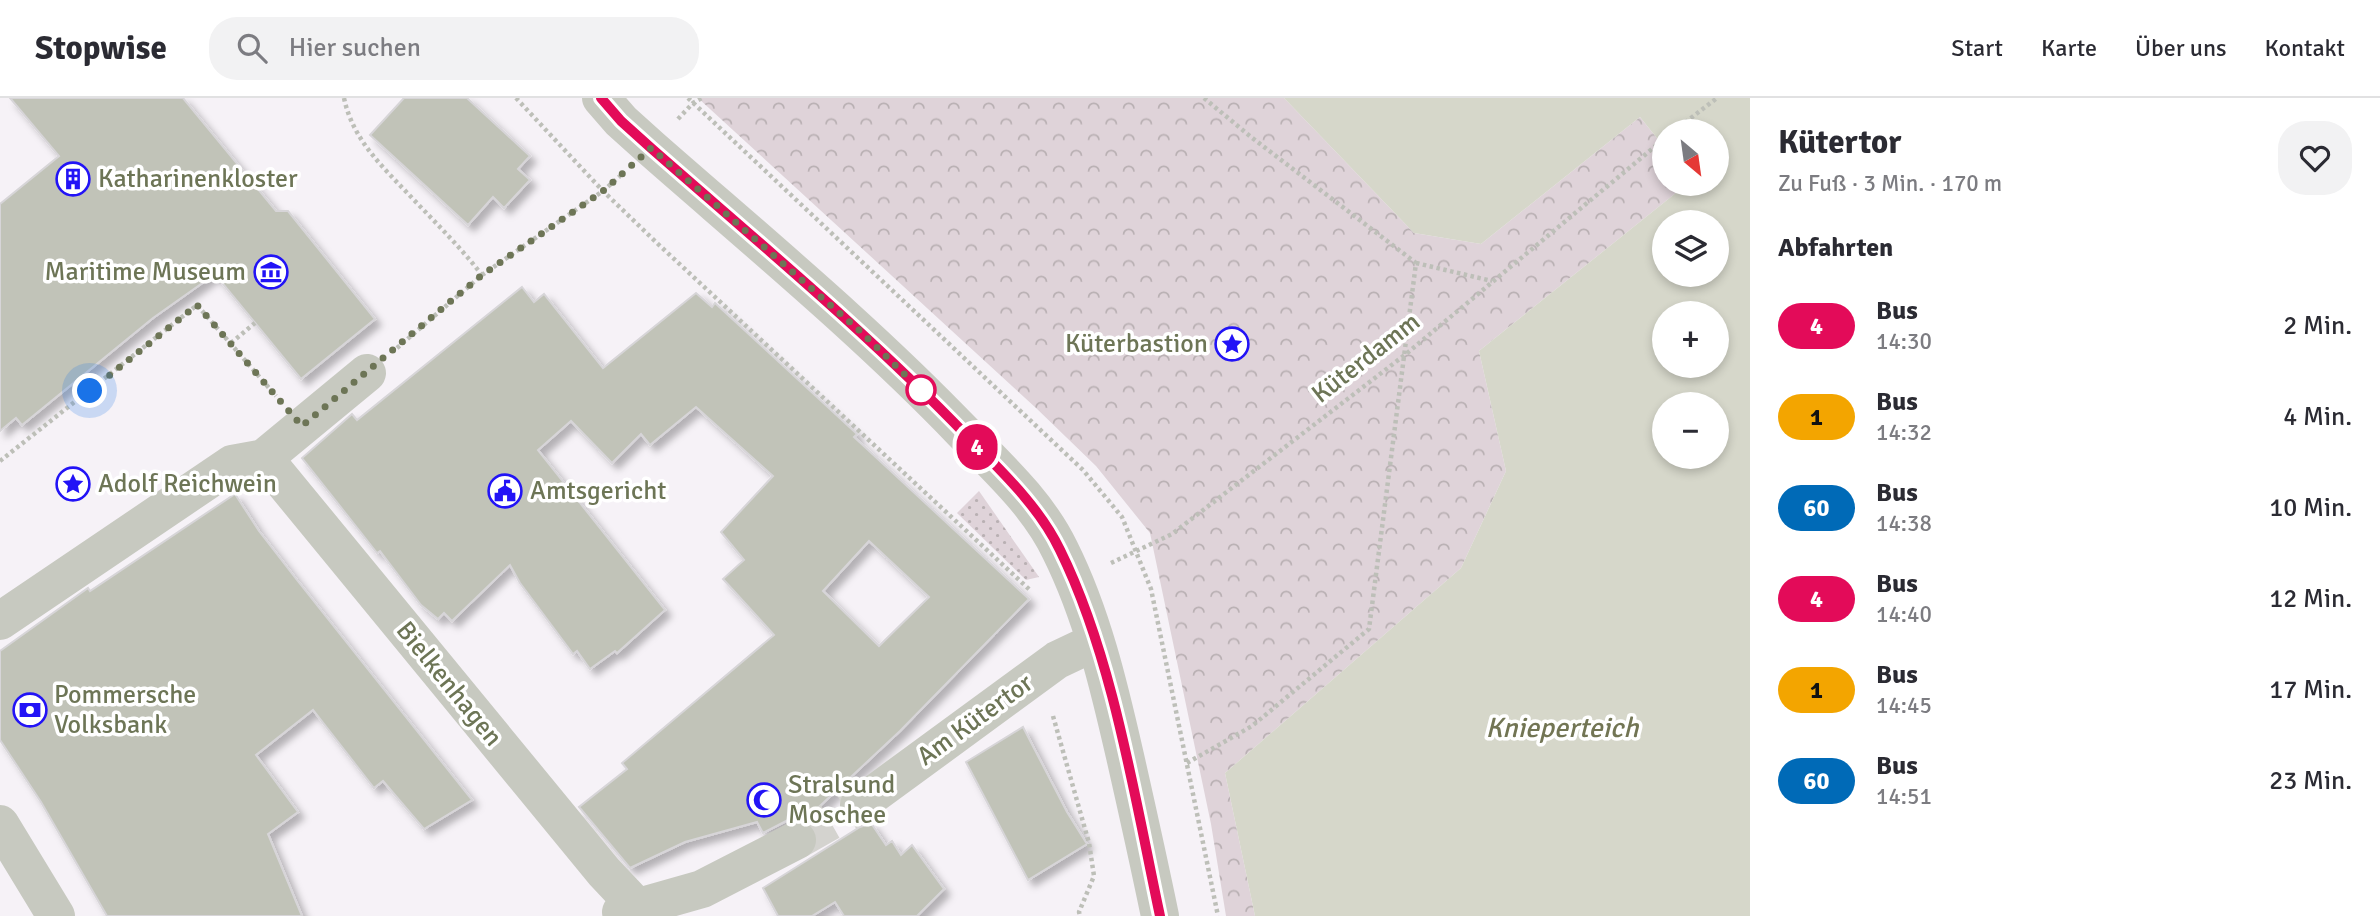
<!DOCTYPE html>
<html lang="de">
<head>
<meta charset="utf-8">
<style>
	body { margin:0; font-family:Signika,sans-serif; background:#f2f2f3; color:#2b2b33; height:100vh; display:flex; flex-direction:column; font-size:26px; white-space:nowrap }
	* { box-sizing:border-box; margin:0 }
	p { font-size:23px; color:#7c7c81 }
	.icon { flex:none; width:38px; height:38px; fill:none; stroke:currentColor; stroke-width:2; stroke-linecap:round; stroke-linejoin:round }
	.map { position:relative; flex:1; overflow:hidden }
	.side { display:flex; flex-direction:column; background:#fff; width:630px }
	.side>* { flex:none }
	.badge { padding:0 14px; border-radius:23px; font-size:24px; line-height:46px }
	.needle { width:46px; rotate:151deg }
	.fabs { position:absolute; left:1652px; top:21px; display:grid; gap:14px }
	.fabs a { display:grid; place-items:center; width:77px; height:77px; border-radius:50%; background:#fff; box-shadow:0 4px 10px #0003; font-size:35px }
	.you { position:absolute; width:35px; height:35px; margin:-18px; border:5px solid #fff; border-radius:50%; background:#1a73e8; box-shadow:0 0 0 10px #1a73e833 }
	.map>.badge { position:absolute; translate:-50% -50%; box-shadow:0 0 0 4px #fff }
	h2 { padding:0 28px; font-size:26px; line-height:63px }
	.round { display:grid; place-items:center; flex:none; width:74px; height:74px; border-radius:28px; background:#f2f2f3 }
	.summary { display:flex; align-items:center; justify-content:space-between; height:119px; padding:0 28px }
	h1 { font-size:33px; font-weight:700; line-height:52px }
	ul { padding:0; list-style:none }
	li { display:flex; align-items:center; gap:21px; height:91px; padding:0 28px }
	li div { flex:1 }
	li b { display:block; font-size:26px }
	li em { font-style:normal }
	li .badge { min-width:77px; font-weight:700; text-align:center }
	header { display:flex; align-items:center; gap:42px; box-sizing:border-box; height:98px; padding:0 35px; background:#fff; border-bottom:2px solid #e1e1e2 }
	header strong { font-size:33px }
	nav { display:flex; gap:38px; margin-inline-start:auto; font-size:24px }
	.search { width:490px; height:63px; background:#f2f2f3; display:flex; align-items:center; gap:18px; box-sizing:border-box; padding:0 24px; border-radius:28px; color:#7c7c81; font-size:26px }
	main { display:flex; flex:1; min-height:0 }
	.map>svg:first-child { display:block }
	.grass { fill:url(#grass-dots) }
	.park { fill:url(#park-crowns) }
	.water { fill:#d6d7ca; fill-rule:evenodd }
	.building { fill:#c1c3b8; stroke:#d7d5d8; stroke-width:2; fill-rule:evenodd; filter:url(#shadow) }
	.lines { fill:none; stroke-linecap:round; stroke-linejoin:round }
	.minor-tunnel { stroke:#d4d3cf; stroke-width:38; stroke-dasharray:38 19; stroke-linecap:butt }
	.path { stroke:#bdbfb8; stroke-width:4.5; stroke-dasharray:3.5 3.5; stroke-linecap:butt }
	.minor { stroke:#c7c9c0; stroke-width:38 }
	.line-casing { stroke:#fff; stroke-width:16 }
	.line { stroke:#e30b59; stroke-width:10 }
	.walk { stroke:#6d7556; stroke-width:7; stroke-dasharray:0 12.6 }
	.stop-dot { fill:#fff; stroke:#e30b59; stroke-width:3.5 }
	.labels { text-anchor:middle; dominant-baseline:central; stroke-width:7; stroke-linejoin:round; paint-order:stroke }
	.poi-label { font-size:26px; fill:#6d7556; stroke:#fff; text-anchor:start }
	.street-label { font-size:26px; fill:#6d7556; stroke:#fff }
	.water-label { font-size:28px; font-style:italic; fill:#727554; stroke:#fff }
</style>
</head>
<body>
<header>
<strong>Stopwise</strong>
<div class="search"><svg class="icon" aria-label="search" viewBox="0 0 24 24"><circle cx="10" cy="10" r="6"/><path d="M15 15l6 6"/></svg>Hier suchen</div>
<nav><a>Start</a><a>Karte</a><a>Über uns</a><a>Kontakt</a></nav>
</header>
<main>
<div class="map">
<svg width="1750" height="818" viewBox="0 0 1750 818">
	<defs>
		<pattern id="grass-dots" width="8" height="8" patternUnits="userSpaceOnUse" patternTransform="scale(1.75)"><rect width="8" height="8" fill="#dfd3d9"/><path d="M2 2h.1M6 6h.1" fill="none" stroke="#b9b0b3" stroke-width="1.8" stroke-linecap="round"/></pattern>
		<pattern id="park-crowns" width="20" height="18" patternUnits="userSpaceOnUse" patternTransform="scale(1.75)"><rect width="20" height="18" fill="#dfd3d9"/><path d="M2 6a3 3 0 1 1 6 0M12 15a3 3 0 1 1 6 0" fill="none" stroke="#b9b0b3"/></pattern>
		<filter id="shadow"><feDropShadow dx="6" dy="6" stdDeviation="3.5" flood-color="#0004"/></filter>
	</defs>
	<rect width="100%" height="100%" fill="#f6f2f7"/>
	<path class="grass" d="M979 393 1039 479 1026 482 957 415Z"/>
	<path class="park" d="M698 0H1284L1414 135 1481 146 1640 19 1664 49V86H1687L1479 253 1506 373 1461 470 1225 675 1255 818H1226L1211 726 1150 435 1096 368 1036 310Z"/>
	<path class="water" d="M1284 0H1750V818H1255L1225 675 1461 470 1506 373 1479 253 1687 86H1717V33H1664V49L1640 19 1481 146 1414 135ZM1664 124H1717V177H1664ZM1664 215H1717V268H1664ZM1664 306H1717V359H1664Z"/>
	<path class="building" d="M10 0H183L276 113H288L375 221 301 281 215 176 153 220 22 327 16 320 0 333V106L59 58Z
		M404 0H467L530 58 518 71 530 82 504 110 493 99 468 127 370 37Z
		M522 189 534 204 544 196 603 270 696 195 712 209 715 205 857 336 854 339 1029 501 900 633 805 722 797 720 788 722 763 735 757 724 685 744 630 770 579 709 627 671 622 665 774 537 723 481 744 462 721 434 773 378 696 309 650 347 641 336 612 365 571 323 538 352 665 512 617 555 615 553 590 571 577 553 573 556 520 485 510 467 452 523 444 515 438 521 421 507 380 453 377 455 302 360 352 316 357 322ZM869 443 929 499 879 548 823 493Z
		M235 396 259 433 297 482 472 702 424 731 383 683 374 690 313 612 256 657 298 714 268 736 302 818H107L41 704 0 642V553L88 490 90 493Z
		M1023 629 1067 714 1087 746 1028 782 966 664Z
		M871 725 886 747 892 743 901 757 912 747 944 791 917 818H844L835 804 812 818H778L763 790 860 729Z"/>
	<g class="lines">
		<path class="minor-tunnel" d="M797 742 859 707"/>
		<path class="path" d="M344 0C353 43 384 70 413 101 437 126 461 150 482 177
			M516 0 603 93 658 146 1031 493
			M688 0 1083 372 1122 419 1151 491 1218 818
			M678 21 693 5 702 0
			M1674 33 1717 0
			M1416 165 1492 183
			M231 245 255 225
			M397 250 482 177 603 93 620 78
			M0 363 197 207 276 298
			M1111 465 1172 436 1406 256 1664 41
			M1053 618 1089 745 1094 778 1079 814 1080 818
			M1187 665 1252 628 1369 531 1416 165 1251 39 1204 0"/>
		<path class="minor" d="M601 0 621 23 651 50C757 143 866 233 963 334 998 370 1038 406 1060 452 1092 516 1109 588 1125 658 1137 711 1149 765 1160 818
			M264 360 367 275
			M0 523 232 366 264 360 604 774 637 809 650 818
			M859 707 1057 562 1095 544
			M0 726 56 818
			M621 814 702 791 797 742"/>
	</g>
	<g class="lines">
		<defs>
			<path id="line" d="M601 0 621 23 651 50C758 144 868 235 967 338 1001 373 1039 408 1060 452 1113 559 1135 701 1160 818"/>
		</defs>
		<use href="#line" class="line-casing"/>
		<use href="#line" class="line"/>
		<path class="walk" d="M90 293 197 207 302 328 482 177 603 93 651 50 860 233 926 297 921 292"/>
	</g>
	<defs>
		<symbol id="building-ring" viewBox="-11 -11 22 22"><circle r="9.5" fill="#fff" stroke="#2213f6" stroke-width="1.5"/><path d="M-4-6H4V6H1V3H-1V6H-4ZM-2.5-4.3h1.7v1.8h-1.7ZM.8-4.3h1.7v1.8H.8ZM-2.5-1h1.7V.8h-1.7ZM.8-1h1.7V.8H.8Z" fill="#2213f6"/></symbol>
		<symbol id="museum-ring" viewBox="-11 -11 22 22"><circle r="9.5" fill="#fff" stroke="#2213f6" stroke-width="1.5"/><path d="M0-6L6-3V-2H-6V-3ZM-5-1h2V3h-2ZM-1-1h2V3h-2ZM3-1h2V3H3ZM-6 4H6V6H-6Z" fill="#2213f6"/></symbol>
		<symbol id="sight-ring" viewBox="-11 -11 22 22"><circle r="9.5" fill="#fff" stroke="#2213f6" stroke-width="1.5"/><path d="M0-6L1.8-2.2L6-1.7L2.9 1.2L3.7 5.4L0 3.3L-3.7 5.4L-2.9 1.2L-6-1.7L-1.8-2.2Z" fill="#2213f6"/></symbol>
		<symbol id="civic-ring" viewBox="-11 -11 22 22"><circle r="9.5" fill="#fff" stroke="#2213f6" stroke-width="1.5"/><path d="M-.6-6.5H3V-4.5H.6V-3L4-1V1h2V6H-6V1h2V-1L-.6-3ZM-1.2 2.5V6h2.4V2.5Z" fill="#2213f6"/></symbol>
		<symbol id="bank-ring" viewBox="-11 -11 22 22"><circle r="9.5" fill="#fff" stroke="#2213f6" stroke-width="1.5"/><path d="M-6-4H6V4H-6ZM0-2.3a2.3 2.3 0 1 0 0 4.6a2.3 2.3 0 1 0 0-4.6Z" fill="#2213f6"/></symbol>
		<symbol id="mosque-ring" viewBox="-11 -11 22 22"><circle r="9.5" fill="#fff" stroke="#2213f6" stroke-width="1.5"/><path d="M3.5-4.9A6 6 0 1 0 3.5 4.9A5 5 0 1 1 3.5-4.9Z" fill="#2213f6"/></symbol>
	</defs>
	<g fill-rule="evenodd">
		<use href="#building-ring" x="54" y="62" width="38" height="38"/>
		<use href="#museum-ring" x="252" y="155" width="38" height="38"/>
		<use href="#sight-ring" x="1213" y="227" width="38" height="38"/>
		<use href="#sight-ring" x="54" y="367" width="38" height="38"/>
		<use href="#civic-ring" x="486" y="374" width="38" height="38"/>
		<use href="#bank-ring" x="11" y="593" width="38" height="38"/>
		<use href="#mosque-ring" x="745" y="683" width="38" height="38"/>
	</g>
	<circle class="stop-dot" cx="921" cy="292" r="14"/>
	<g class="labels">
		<g class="poi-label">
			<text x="98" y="81">Katharinenkloster</text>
			<text x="246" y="174" text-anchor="end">Maritime Museum</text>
			<text x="1208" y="246" text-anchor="end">Küterbastion</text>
			<text x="98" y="386">Adolf Reichwein</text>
			<text x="530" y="393">Amtsgericht</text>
			<text x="54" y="597">Pommersche<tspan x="54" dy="30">Volksbank</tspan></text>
			<text x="788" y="687">Stralsund<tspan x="788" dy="30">Moschee</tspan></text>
		</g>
		<g class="street-label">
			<text transform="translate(1366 260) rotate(-38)">Küterdamm</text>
			<text transform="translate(449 586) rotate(51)">Bielkenhagen</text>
			<text transform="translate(975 622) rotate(-36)">Am Kütertor</text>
		</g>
		<g class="water-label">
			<text x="1562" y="630">Knieperteich</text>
		</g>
	</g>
</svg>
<div class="fabs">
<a><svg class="needle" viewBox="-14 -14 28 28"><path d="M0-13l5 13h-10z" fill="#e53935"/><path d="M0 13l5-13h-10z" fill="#7c7c81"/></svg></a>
<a><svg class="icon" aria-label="layers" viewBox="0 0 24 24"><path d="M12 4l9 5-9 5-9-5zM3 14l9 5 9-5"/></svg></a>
<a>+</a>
<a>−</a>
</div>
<div class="you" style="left:90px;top:293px"></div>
<b class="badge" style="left:977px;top:349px;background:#e30b59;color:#fff">4</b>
</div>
<section class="side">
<div class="summary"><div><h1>Kütertor</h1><p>Zu Fuß · 3 Min. · 170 m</p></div><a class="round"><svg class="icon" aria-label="heart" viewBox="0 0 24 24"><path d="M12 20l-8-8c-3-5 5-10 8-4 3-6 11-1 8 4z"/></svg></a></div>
<h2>Abfahrten</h2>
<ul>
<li><span class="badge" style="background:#e30b59;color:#fff">4</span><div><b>Bus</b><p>14:30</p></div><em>2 Min.</em></li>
<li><span class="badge" style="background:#f3a500;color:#111">1</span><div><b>Bus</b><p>14:32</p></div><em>4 Min.</em></li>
<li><span class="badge" style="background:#006ab7;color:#fff">60</span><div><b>Bus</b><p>14:38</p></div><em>10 Min.</em></li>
<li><span class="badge" style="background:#e30b59;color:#fff">4</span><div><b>Bus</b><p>14:40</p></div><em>12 Min.</em></li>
<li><span class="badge" style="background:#f3a500;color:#111">1</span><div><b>Bus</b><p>14:45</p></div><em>17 Min.</em></li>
<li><span class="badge" style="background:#006ab7;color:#fff">60</span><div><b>Bus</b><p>14:51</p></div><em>23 Min.</em></li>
</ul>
</section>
</main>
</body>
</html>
